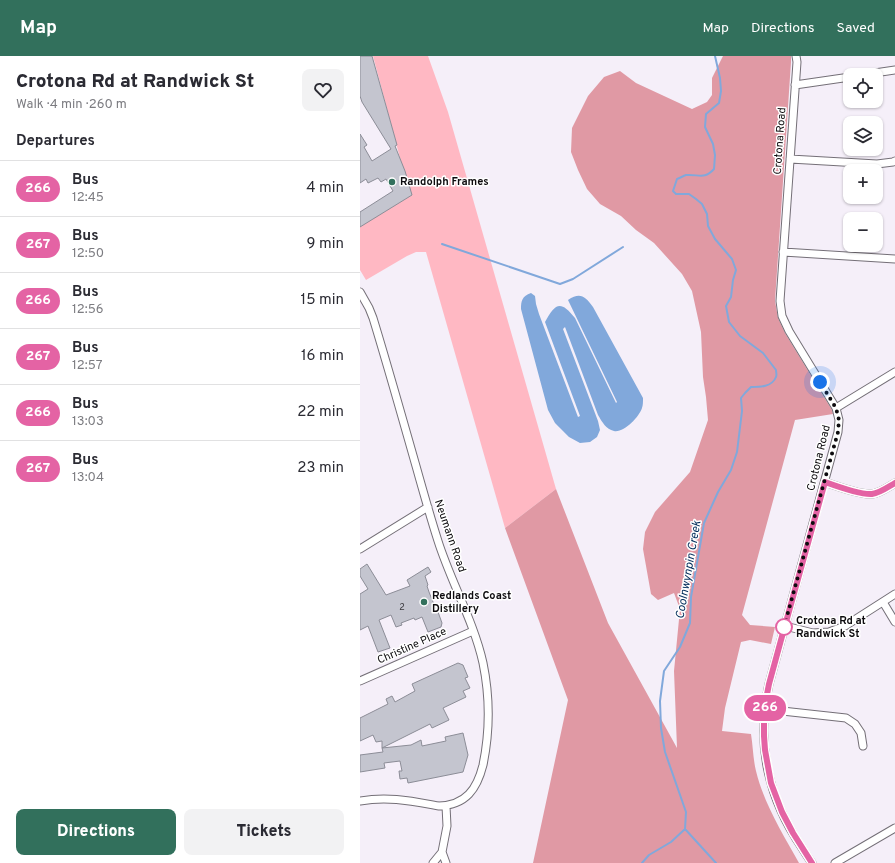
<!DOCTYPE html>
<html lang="en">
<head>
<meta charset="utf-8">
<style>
	body { margin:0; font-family:Overpass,sans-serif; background:#f2f2f3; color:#2b2b33; height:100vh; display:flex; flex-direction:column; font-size:15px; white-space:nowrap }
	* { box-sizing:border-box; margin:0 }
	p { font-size:13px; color:#7c7c81 }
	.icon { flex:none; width:22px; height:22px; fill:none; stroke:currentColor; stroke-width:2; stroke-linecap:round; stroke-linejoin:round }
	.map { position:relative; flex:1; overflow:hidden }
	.drawer { display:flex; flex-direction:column; background:#fff; width:360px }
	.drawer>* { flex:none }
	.badge { padding:0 8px; border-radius:13px; font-size:14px; line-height:26px }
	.fabs { position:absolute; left:483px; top:12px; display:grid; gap:8px }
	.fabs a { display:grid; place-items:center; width:40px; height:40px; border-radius:8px; background:#fff; box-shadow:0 1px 3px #0004; font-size:20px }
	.you { position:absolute; width:20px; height:20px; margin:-10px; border:3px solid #fff; border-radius:50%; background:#1a73e8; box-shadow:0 0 0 6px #1a73e833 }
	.map>.badge { position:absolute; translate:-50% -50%; box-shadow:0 0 0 2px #fff }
	h2 { padding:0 16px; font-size:15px; line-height:36px }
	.round { display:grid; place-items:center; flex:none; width:42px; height:42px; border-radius:8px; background:#f2f2f3 }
	.summary { display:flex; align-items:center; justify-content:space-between; height:68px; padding:0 16px }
	h1 { font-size:19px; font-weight:800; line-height:30px }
	.action { display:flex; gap:8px; margin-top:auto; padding:8px 16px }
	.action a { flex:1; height:46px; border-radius:8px; background:#32705c; color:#fff; font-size:16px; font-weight:800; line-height:46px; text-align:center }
	.action a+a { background:#f2f2f3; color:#2b2b33 }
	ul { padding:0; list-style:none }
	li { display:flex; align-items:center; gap:12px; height:56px; padding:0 16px; border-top:1px solid #e1e1e2 }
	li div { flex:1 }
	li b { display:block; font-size:15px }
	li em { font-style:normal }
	li .badge { min-width:44px; font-weight:700; text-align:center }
	header { display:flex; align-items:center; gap:24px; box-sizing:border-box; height:56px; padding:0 20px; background:#32705c; color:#fff }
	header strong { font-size:19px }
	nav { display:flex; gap:22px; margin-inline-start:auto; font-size:14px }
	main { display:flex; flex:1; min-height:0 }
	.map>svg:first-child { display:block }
	.green { fill:#ffb8c3 }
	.forest { fill:#e099a4 }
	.water { fill:#81a8db }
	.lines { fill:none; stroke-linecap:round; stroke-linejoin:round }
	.stream { stroke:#81a8db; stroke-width:2 }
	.building { fill:#c4c5cf; stroke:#8c8d97 }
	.street-casing { stroke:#746f77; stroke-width:9 }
	.street { stroke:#fff; stroke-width:7 }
	.line-casing { stroke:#fff; stroke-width:9 }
	.line { stroke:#e463a4; stroke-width:6 }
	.walk { stroke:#0d0b0e; stroke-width:4; stroke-dasharray:0 7.2 }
	.poi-dot { fill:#32705c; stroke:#fff; stroke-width:1.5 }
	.stop-dot { fill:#fff; stroke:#e463a4; stroke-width:2 }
	.labels { text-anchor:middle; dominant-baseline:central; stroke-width:3; stroke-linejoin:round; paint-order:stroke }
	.number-label { font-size:9px; fill:#3b3a3e }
	.street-label { font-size:11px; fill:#0d0b0e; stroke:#fff }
	.poi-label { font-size:11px; font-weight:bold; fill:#0d0b0e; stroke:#fff; text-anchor:start }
	.stop-label { font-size:11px; font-weight:bold; fill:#0d0b0e; stroke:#fff; text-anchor:start }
	.water-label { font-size:12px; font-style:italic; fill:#052e5c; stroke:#fff }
</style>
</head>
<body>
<header>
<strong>Map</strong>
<nav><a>Map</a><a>Directions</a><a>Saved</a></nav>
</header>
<main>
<section class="drawer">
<div class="summary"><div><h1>Crotona Rd at Randwick St</h1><p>Walk · 4 min · 260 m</p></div><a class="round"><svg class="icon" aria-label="heart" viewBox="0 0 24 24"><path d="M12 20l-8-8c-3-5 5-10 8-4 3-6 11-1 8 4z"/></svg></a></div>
<h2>Departures</h2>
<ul>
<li><span class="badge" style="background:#e463a4;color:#fff">266</span><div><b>Bus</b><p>12:45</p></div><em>4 min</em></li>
<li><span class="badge" style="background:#e463a4;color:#fff">267</span><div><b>Bus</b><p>12:50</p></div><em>9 min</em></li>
<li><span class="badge" style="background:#e463a4;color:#fff">266</span><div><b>Bus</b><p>12:56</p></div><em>15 min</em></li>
<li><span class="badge" style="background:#e463a4;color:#fff">267</span><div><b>Bus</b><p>12:57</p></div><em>16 min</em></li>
<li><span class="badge" style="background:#e463a4;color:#fff">266</span><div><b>Bus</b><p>13:03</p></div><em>22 min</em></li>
<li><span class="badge" style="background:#e463a4;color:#fff">267</span><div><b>Bus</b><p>13:04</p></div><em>23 min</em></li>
</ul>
<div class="action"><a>Directions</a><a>Tickets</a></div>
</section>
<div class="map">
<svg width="535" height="807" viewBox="0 0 535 807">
	<rect width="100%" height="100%" fill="#f5eff9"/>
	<path class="green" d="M13 0H68L88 56 196 433 145 472 66 196H56L47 200 6 224 0 214V170L50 140Z"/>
	<path class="forest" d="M363 0H431V6L415 245 418 262 425 277 472 354 473 358 435 364 382 559 390 569 415 571 411 588 390 584 381 586 365 652 362 675 391 678C393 690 393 703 396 715 404 748 423 778 439 807H173L208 644 145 472 196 433 248 567 317 692 314 615 320 553 314 537 298 544 291 538 283 493 285 476 295 456 330 416 348 364 346 341 343 321 341 276 332 235 322 218 294 187 276 174 261 160 240 148 227 133 218 114 211 96 212 72 228 40 244 21 260 15 276 27 332 53 347 46 352 39V22Z"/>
	<path class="water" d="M171 237 175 240 176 248 179 258 218 361 220 360 185 266C195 248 200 243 215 262L256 347 257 346 208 244C220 236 225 240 233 251L283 342C283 346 283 349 282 352 279 361 264 377 254 375 246 373 242 366 238 359L205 271 203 273 238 365 240 374 237 381 230 386 220 387 209 381 195 367 188 354 161 253C161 245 162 240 171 237Z"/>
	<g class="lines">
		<path class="stream" d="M82 188 200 228 213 223 263 191
			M325 773 356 807
			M282 807 289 799 311 786 325 773 326 756 305 696 301 672 300 645 304 615 320 591 330 567 331 541 344 467 358 436 371 414 377 396 382 355 381 342 385 337 391 331C400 331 412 331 416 321 417 319 416 316 416 314L403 297 380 280 369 266 366 250 371 241 373 224 376 214 372 203 355 183 348 170 347 158 342 148 336 143 329 138H316L313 135 317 123C320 122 323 120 326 119 339 118 344 124 354 113L355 99 353 88 345 71 346 58 359 47 361 35 360 22 355 0"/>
	</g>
	<path class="building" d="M0 0H12L37 89 35 90 45 115 52 139 0 171V156L33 135 26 123 21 126 18 122 8 127 6 123 0 127V78L7 89 4 91 12 105 31 93 2 46 0 40Z
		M7 508 26 539 50 530 47 524 68 511 71 516 65 520 68 529 67 530 69 536 77 556H78L82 567 81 571 68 576 62 561 55 564 54 562 41 567 42 569 36 571 31 559 19 564 30 592 18 596 8 570 0 574V538L8 533 0 520V513Z
		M98 607 103 609 108 621 105 622 110 632 103 635 106 641 83 652 89 664 72 672 70 668 22 692V685L16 686 13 679 0 685V662L28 648 26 643 32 640 35 646 55 635 52 628Z
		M103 677 108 699 103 716 48 727 47 722 40 723 39 715H42L40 705 24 707 25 712 0 716V699L23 696 22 692 51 689 61 684 62 690 86 685 85 681Z"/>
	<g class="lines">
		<defs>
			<path id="street" d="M436 0 437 6 420 245 422 260 429 275 476 352 479 364 478 376 409 628C397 682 406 734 435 781 441 790 446 799 452 807
				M501 19 535 14
				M435 29 490 21
				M430 103 517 108 533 106 535 105
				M423 196 535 203
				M0 236 9 252 13 262C28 311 42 361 56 410 63 435 70 460 78 485 91 526 114 566 123 607 130 641 130 675 123 709 117 733 106 749 79 750 51 745 28 740 0 745
				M476 352 535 316
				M465 426C476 430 501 439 512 438 520 437 528 431 535 427
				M0 493 68 451
				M523 546 535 566
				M425 570 453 577 469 576 485 570 535 538
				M0 625 113 575
				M404 653 486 662 495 668 501 677 503 690
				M82 796 87 770 86 750
				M73 807 82 796 86 807
				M475 807 535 772"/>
		</defs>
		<use href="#street" class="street-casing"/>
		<use href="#street" class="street"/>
	</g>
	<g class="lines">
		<defs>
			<path id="line" d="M452 807 433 777 422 756 411 727 405 694 404 680V654L409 628 421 584 465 426C476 430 501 439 512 438 520 437 528 431 535 427"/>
		</defs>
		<use href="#line" class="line-casing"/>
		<use href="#line" class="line"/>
		<path class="walk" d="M424 571 478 376 479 364 476 352 460 326"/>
	</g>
	<g class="poi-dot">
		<circle cx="32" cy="126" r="4"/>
		<circle cx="64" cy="546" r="4"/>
	</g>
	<circle class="stop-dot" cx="424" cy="571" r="8"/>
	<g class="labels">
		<g class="number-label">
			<text x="42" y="551">2</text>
		</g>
		<g class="street-label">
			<text transform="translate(420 85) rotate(-86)">Crotona Road</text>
			<text transform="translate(459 402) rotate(-76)">Crotona Road</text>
			<text transform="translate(90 480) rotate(71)">Neumann Road</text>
			<text transform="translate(52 590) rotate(-24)">Christine Place</text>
		</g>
		<g class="poi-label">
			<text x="40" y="126">Randolph Frames</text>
			<text x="72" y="540">Redlands Coast<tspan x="72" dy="13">Distillery</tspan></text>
		</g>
		<g class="stop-label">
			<text x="436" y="565">Crotona Rd at<tspan x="436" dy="13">Randwick St</tspan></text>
		</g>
		<g class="water-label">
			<text transform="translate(329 514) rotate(-80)">Coolnwynpin Creek</text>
		</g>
	</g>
</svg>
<div class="fabs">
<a><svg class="icon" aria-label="locate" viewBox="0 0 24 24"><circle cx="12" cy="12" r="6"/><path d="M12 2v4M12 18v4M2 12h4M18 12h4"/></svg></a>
<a><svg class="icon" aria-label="layers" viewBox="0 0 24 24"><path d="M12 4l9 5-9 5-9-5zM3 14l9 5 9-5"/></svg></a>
<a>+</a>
<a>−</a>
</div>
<div class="you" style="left:460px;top:326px"></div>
<b class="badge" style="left:405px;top:652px;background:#e463a4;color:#fff">266</b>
</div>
</main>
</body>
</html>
